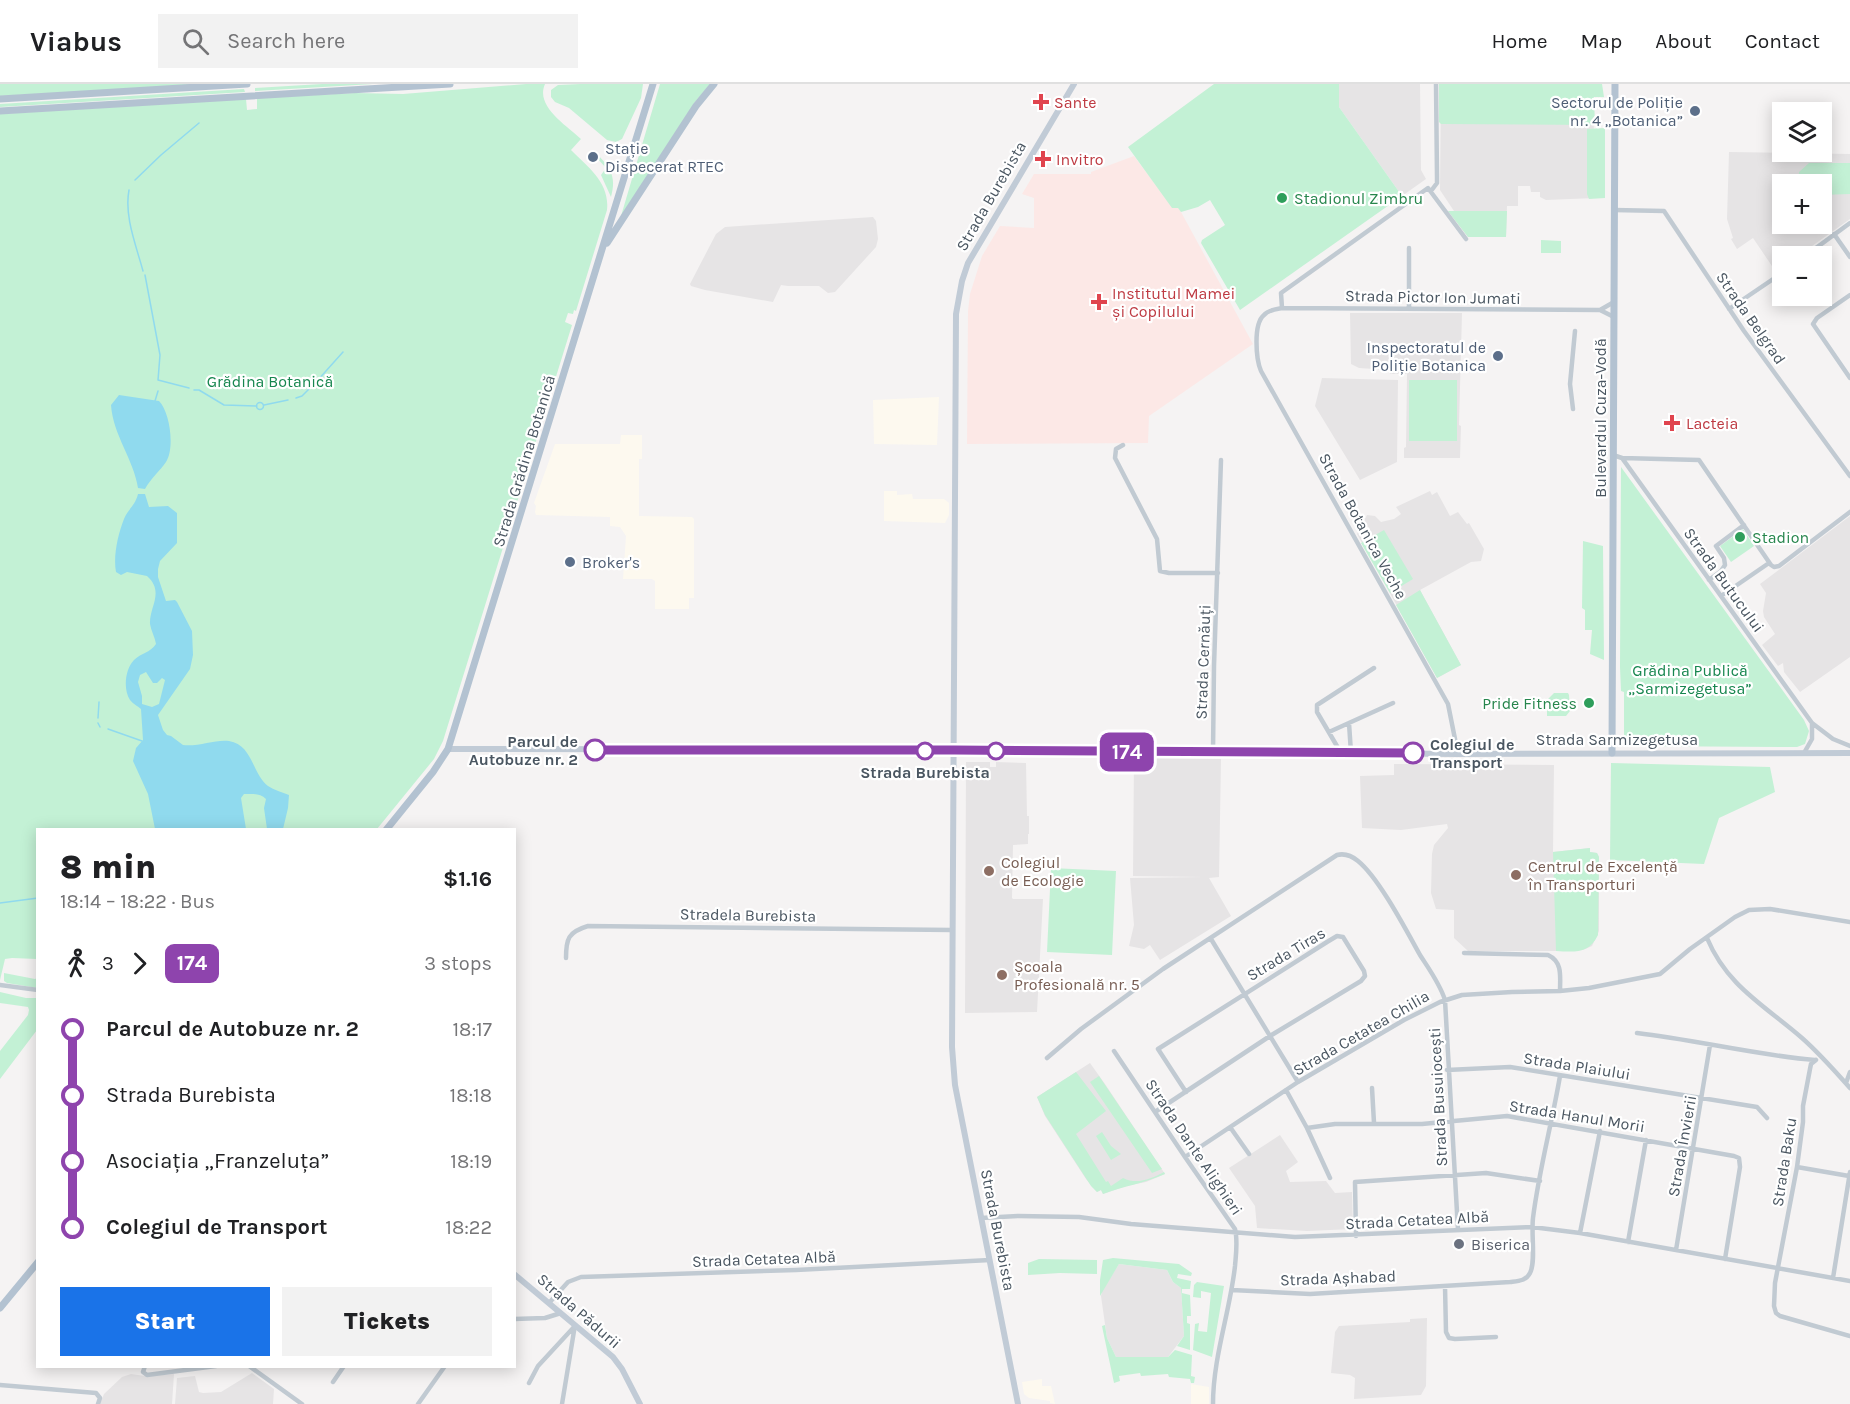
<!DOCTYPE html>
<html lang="en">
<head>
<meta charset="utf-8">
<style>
	body { margin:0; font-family:Karla,sans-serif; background:#f2f2f2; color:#202124; height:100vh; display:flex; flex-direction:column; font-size:22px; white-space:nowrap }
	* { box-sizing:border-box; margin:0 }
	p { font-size:20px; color:#757577 }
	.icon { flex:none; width:33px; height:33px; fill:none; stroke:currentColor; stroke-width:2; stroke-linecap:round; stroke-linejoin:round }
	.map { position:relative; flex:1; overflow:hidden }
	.panel { position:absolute; left:36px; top:744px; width:480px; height:540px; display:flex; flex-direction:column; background:#fff; border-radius:0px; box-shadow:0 3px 15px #0003 }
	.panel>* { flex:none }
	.badge { padding:0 12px; border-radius:9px; font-size:21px; line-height:39px }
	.controls { position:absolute; left:1772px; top:18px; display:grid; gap:12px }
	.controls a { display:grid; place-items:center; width:60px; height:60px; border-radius:0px; background:#fff; box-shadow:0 3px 15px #0003; font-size:30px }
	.map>.badge { position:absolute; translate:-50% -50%; box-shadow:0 0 0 3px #fff }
	.legs { display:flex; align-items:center; gap:9px; height:66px; padding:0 24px; font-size:20px }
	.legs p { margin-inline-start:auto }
	.overview { display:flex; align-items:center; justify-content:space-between; height:102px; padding:0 24px }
	h1 { font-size:33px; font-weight:800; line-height:45px }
	.action { display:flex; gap:12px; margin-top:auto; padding:12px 24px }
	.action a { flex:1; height:69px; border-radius:0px; background:#1a73e8; color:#fff; font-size:24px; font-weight:800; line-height:69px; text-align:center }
	.action a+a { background:#f2f2f2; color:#202124 }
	ul { padding:0 24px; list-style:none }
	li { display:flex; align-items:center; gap:21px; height:66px; font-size:22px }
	li i { display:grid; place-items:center; width:9px; height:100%; margin:0 8px; background:currentColor }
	li i::after { content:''; width:15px; height:15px; margin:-8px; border:4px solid; border-radius:50%; background:#fff }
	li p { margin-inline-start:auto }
	li:first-child i { background:linear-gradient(#0000 50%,currentColor 0) }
	li:last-child i { background:linear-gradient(currentColor 50%,#0000 0) }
	header { display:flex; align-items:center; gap:36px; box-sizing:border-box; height:84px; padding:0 30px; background:#fff; border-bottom:2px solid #e0e0e0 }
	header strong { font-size:28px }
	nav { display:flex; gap:33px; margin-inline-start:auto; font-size:21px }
	.search { width:420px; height:54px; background:#f2f2f2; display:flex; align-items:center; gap:15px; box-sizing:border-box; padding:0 21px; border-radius:0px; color:#757577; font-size:22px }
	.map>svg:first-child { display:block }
	.commercial { fill:#fdf9ef }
	.education { fill:#e6e4e5; fill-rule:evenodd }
	.medical { fill:#fce8e6 }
	.green { fill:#c3f1d5 }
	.water { fill:#90daee; fill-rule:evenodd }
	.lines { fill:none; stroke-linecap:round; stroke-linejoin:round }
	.stream { stroke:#90daee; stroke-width:1.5 }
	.street { stroke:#c1cad2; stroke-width:4.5 }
	.secondary { stroke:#c1cbd6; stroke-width:6 }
	.primary { stroke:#b3c2d1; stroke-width:7 }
	.line-1-casing { stroke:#fff; stroke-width:14 }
	.line-1 { stroke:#8e44ad; stroke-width:9 }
	.health-dot { fill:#e0444e; stroke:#fff; stroke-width:2 }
	.service-dot { fill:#5c6f8a; stroke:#fff; stroke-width:2 }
	.leisure-dot { fill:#2e9e5b; stroke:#fff; stroke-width:2 }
	.stop-1-dot { fill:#fff; stroke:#8e44ad; stroke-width:3 }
	.education-dot { fill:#8d6e63; stroke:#fff; stroke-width:2 }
	.worship-dot { fill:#6b7280; stroke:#fff; stroke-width:2 }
	.labels { text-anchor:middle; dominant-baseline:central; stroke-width:4.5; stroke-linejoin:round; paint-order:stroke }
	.health-label { font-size:16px; fill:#be3a42; stroke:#fff; text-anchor:start }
	.service-label { font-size:16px; fill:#4e5e75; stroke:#fff; text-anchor:end }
	.street-label { font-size:16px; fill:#4a5661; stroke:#fff }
	.leisure-label { font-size:16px; fill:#27864d; stroke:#fff; text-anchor:start }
	.park-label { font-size:16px; fill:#17864f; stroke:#fff }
	.stop-label { font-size:16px; font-weight:bold; fill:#4a5661; stroke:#fff; text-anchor:end }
	.education-label { font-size:16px; fill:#785e54; stroke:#fff; text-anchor:start }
	.worship-label { font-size:16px; fill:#5b616d; stroke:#fff; text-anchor:start }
</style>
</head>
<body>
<header>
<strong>Viabus</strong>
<div class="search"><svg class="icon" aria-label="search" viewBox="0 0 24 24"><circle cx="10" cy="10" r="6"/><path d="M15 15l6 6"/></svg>Search here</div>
<nav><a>Home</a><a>Map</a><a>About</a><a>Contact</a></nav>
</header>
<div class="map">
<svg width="1850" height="1320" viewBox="0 0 1850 1320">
	<rect width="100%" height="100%" fill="#f5f3f3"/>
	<path class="commercial" d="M939 313 937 361 874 360 873 316Z
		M621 351H642V375H639V432L692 433 694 435V514H689V525H655V497L652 495H623L626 452 620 443 610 442V433L536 431 535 428 536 422 534 419 555 360H620Z
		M884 407H897V411L912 410 913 415H944L949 419V431L945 439 884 437Z
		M1042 1295V1302H1051L1055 1320 1050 1319V1317L1029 1314 1024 1310 1022 1298Z
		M1191 1300 1209 1303V1320H1191Z"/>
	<path class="education" d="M1339 0H1420L1421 86 1426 95 1402 112 1339 23Z
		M1441 0H1593L1595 114 1546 116 1540 113V108H1531L1530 102H1518V122H1507L1506 153H1468L1448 127H1454L1440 106Z
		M1729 68 1850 70V135L1798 172H1782V184L1776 188 1753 154 1737 165 1731 155 1733 154 1727 135ZM1782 100H1821V140H1782Z
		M873 133 876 137 878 155 876 163 835 208 828 209 819 202H788L781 201 773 218 705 206 691 202 690 200 716 150 725 143Z
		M1350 229H1462L1459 341 1461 342 1460 374H1404V364L1406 363 1407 290H1390L1389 286 1359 284 1351 280Z
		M1322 294 1398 296 1397 378 1360 396 1315 322Z
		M1430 407 1432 411 1437 408 1450 432 1458 428 1467 440 1469 439 1484 465 1481 477 1471 478 1420 506 1461 581 1437 594 1357 450 1367 431 1375 432 1381 438 1394 435 1401 430 1396 423Z
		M1850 432V573L1800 608 1784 588 1783 579 1778 582 1762 561 1775 550 1764 533 1763 527 1766 509 1760 500Z
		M1134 674 1221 675 1219 793 1209 794 1231 832 1160 876 1150 861 1144 865 1129 862 1134 841 1130 794 1203 793 1133 792Z
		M966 678H990V683H996V678L1026 679 1027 732H1029V750H1028V760L1013 761 1012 814 1013 815H1043L1037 928 965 929Z
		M1394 680 1554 681 1553 768 1590 764V768L1597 769 1599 773V847L1592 862 1583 866 1564 867H1468L1454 854V826L1436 825 1431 809 1432 770 1434 761 1448 744 1447 740 1401 746 1362 744 1360 692 1394 691Z
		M1090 979 1105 1000 1165 1090 1146 1098 1126 1102 1103 1110 1101 1106 1097 1108 1086 1095 1045 1032 1037 1013Z
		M1280 1051 1298 1078 1286 1087 1290 1098 1326 1097 1335 1109 1352 1108 1353 1145 1307 1147 1257 1144 1255 1122 1229 1084Z
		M1119 1180 1167 1186 1173 1198 1181 1204 1184 1252 1168 1273H1116L1107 1254 1101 1212 1102 1207Z
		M1427 1234 1426 1302 1421 1311 1354 1315 1355 1294 1350 1291 1331 1289 1335 1248 1339 1242 1410 1238V1235Z
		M252 1289 274 1305 273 1320H175L177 1294 195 1292 199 1308 203 1309 221 1308Z
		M131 1290 145 1292 174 1290 172 1320H100L104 1310 122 1293Z"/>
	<path class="medical" d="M1134 72 1172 123 1178 124 1181 128 1253 260 1149 332 1148 359 967 360 968 227 970 210 982 172 1000 142 1034 144V114L1022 110 1034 90H1091V88Z"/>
	<path class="green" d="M0 0H215L0 12Z
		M322 0H373L255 7V4Z
		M526 0H545C535 22 566 41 581 55L571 66C588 83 610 99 607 126L576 227 574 226 573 230 568 229 565 238 572 241 443 657 434 675 377 745 38 746 37 875 12 874 5 875 0 896V30L246 15 247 26 257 25V14L355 9 403 10Z
		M580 0H643L641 14 622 55 616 58 607 56 569 24 555 18 551 13V6L558 1Z
		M660 0H710L695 18 621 132Z
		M1214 0H1339V23L1402 112 1240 226 1201 159 1202 156 1225 141 1210 116 1198 123 1181 128 1178 124H1172L1128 63Z
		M1439 0H1602L1604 13H1594L1595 41 1441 40 1439 38Z
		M244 5 245 8 0 23V20Z
		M1605 44V114L1589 115 1587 110V45Z
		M599 72C612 86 616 94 611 113L601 91 606 84 597 74Z
		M1809 79H1850V110L1821 111V100H1798L1799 88Z
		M1448 127H1507L1506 153H1468Z
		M1541 156 1561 157V169H1541Z
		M1409 296H1457V357H1409Z
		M1621 383 1804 636 1809 647 1805 660 1797 663 1631 662 1624 656V608L1621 607 1620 583Z
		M1743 445 1754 462 1731 478 1720 462Z
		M1384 446 1413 495 1390 509 1361 459Z
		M1583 457 1603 462 1604 576 1590 570 1592 546H1585V526L1582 524Z
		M1420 506 1461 581 1437 594 1396 521Z
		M1554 609H1568L1569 611 1570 627 1566 632H1547V616Z
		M1611 679 1770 683 1775 708 1719 734 1704 780 1610 776Z
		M1590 764V768L1597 769 1599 773 1598 851C1589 870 1575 868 1556 867L1553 768Z
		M1051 784 1116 787 1112 871 1047 868Z
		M4 889 35 895 37 894V904L7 899 4 897Z
		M0 908 26 914H37V946L0 995V967L28 931 29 926 28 923 0 919Z
		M1076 988 1106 1027 1076 1050 1106 1098 1108 1097 1111 1102 1123 1094C1137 1101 1151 1095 1164 1088L1165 1090C1145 1099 1124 1102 1103 1110L1101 1106 1097 1108 1091 1102 1045 1031 1037 1013Z
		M1099 992 1162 1085 1152 1089 1150 1086 1090 998Z
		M1102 1048 1111 1062 1121 1070 1111 1076 1096 1052Z
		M1113 1174 1179 1180 1192 1189 1191 1192 1178 1190 1177 1194 1191 1197 1190 1205H1182V1209L1190 1211 1191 1232H1187V1239L1190 1240V1266L1177 1262 1184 1252 1181 1204 1173 1198 1167 1186 1119 1180 1100 1212V1196L1103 1176Z
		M1039 1175 1097 1176V1190L1060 1189 1028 1191V1179Z
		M1197 1198 1224 1202 1212 1273 1193 1266 1195 1240 1199 1239 1198 1247 1207 1248 1211 1209 1201 1207V1214L1193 1213 1194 1201Z
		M1105 1241 1107 1254 1116 1273H1168L1175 1266 1192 1271 1191 1292 1195 1293 1194 1299H1191L1190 1295 1169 1293 1168 1290 1141 1292 1140 1289 1119 1292 1120 1297 1114 1299 1103 1247 1102 1242Z"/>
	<path class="water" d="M119 311 159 317C170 328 175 364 166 378 160 387 151 394 145 405L138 404C134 376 113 351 111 321Z
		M138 410H145L149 423 168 422 177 429V459L160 477 158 485V493L166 517 175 516 177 518 192 547 193 571 190 585 158 631 163 646 167 651 171 652 183 661C198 663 216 655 229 657 253 661 252 690 268 702 274 706 282 708 289 711L288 724 283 745H267L264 724 266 715C260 709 252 710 244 710L241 714 246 745H155L148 710 133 677 136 664 143 656 141 625C138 622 133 620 130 616 123 606 125 585 134 576 141 569 150 569 156 560 155 553 151 547 150 540 149 523 165 508 147 492L127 488 121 491 116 488C113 472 118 450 124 435 128 425 135 422 138 410ZM146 588 153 599H157L162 594 165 596 159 620 152 623 142 620V612L138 598 140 591Z"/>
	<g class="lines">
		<path class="stream" d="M135 96 161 71 199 39
			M129 106C124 132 136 161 143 187
			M145 191 160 271 158 296 189 304
			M317 297 343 268
			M194 306H199L224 321 257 322
			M296 314 302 312 313 301
			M155 317 158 307
			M256.5 322a3.5 3.5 0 1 1 7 0a3.5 3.5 0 1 1-7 0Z
			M264 321 288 316
			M98 634 99 618
			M98 639 100 643
			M108 645 142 657
			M0 819 38 814"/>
		<path class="street" d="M1431 107 1437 99V93L1436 0
			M1614 126 1664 127 1744 247 1850 392
			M1834 150 1850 173
			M1409 164V225
			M1805 172 1850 139
			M1850 211 1817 234 1813 240 1850 294
			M1282 224 1281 209 1428 104 1466 155
			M1729 225 1782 189
			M1600 226 1614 218
			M1573 325 1570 300 1575 247
			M1123 361 1116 365 1115 374 1157 455 1160 487 1169 489H1218
			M1613 371 1622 374 1812 639 1833 655 1850 662
			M1622 374 1699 376 1771 481 1774 483 1779 482 1850 428
			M1709 496 1721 487 1725 481 1724 474 1716 462 1744 441
			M1721 512 1769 479
			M1349 639 1351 669
			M1329 648 1393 619
			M1213 668 1214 582 1221 376
			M1341 669 1317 628V621L1374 584
			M1804 669 1812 655V639
			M1458 670 1448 620 1261 287C1256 275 1253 240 1264 231 1268 226 1276 225 1282 224L1600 226 1614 233
			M1707 854C1727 902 1764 921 1802 954 1819 969 1835 987 1850 1004
			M1211 855 1298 998
			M1464 869 1548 871C1563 878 1560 893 1560 907
			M566 874C566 855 568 848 588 842L952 846
			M0 901 38 906
			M1637 949C1697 956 1755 971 1815 976
			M1114 967 1185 1073 1235 1145C1238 1157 1236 1170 1235 1182 1230 1228 1213 1273 1213 1320
			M1047 974 1081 945 1163 885 1337 771C1345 769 1352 772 1358 777 1379 794 1406 846 1420 871 1429 885 1440 900 1445 916L1458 1146
			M1816 976 1811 980 1810 985 1803 1022V1038L1797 1083 1775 1199 1774 1222 1776 1229 1780 1232 1850 1252
			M1447 986 1510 983 1757 1023 1767 1034
			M1846 999 1850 988
			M1372 1004 1374 1039
			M1286 1006 1307 1044 1330 1094
			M1155 1028 1270 952 1361 897 1365 892 1364 887 1343 853 1337 852 1327 858 1158 965 1186 1008
			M1230 1043 1249 1070
			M1307 1044 1335 1040H1422L1507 1032 1734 1072 1739 1074 1740 1083 1725 1175
			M1185 1073 1298 998 1404 936 1440 918 1462 911 1512 908 1560 907 1589 904 1660 890 1690 865 1735 833 1749 826 1770 825 1850 838
			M1797 1083 1849 1092
			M981 1134 1018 1132 1079 1133 1131 1140 1295 1153 1532 1143 1580 1149 1850 1197
			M1580 1149 1600 1047
			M1356 1152 1355 1098 1486 1089 1540 1097
			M1628 1158 1646 1056
			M1676 1166 1710 961
			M1833 1194 1850 1088
			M1445 1202 1446 1248 1449 1254 1455 1255 1496 1253
			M1232 1206 1310 1210 1510 1198C1518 1197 1526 1197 1530 1189 1536 1178 1531 1149 1533 1134 1539 1086 1552 1039 1560 992
			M549 1219 568 1198 581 1193 796 1186 990 1176
			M514 1235 545 1234 561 1229
			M145 1282 143 1288 147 1291 216 1282
			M249 1282 302 1320
			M333 1298 344 1282
			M529 1299 538 1282 574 1243
			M0 1301 96 1309 100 1314 98 1320
			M418 1320 445 1282
			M562 1320 575 1241"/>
		<path class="secondary" d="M448 665 954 666 1458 670 1850 669
			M514 1190 613 1273 622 1285 640 1320
			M1018 1320 955 1001 952 963 956 230 962 197 968 179 1074 0"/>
		<path class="primary" d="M0 15 247 0
			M0 27 450 0
			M607 159 696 22 714 0
			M1612 669 1615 0
			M386 746 433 688 448 665 653 0
			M0 1224 38 1178"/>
	</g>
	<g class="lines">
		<defs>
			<path id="line-1" d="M595 666H954L1413 669"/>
		</defs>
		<use href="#line-1" class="line-1-casing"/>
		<use href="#line-1" class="line-1"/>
	</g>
	<g class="health-dot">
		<path d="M1038 9h6v6h6v6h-6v6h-6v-6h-6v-6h6z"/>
		<path d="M1040 66h6v6h6v6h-6v6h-6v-6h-6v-6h6z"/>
		<path d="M1096 209h6v6h6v6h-6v6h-6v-6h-6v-6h6z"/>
		<path d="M1669 330h6v6h6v6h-6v6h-6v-6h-6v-6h6z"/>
	</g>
	<g class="service-dot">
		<circle cx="1695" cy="27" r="6"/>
		<circle cx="593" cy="73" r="6"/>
		<circle cx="1498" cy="272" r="6"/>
		<circle cx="570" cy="478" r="6"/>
	</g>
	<g class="leisure-dot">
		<circle cx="1282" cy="114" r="6"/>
		<circle cx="1740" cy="453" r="6"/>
		<circle cx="1589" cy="619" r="6"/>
	</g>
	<g class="stop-1-dot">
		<circle cx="595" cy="666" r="10"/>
		<circle cx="925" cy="667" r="8"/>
		<circle cx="996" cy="667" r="8"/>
		<circle cx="1413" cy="669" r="10"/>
	</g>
	<g class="education-dot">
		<circle cx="989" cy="787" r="6"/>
		<circle cx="1516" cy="791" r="6"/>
		<circle cx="1002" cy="891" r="6"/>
	</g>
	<circle class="worship-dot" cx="1459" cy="1160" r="6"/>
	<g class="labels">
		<g class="health-label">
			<text x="1054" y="18">Sante</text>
			<text x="1056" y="75">Invitro</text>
			<text x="1112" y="209">Institutul Mamei<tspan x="1112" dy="18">și Copilului</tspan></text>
			<text x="1686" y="339">Lacteia</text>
		</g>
		<g class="service-label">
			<text x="1683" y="18">Sectorul de Poliție<tspan x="1683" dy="18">nr. 4 „Botanica”</tspan></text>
			<text x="605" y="64" text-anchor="start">Stație<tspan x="605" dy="18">Dispecerat RTEC</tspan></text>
			<text x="1486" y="263">Inspectoratul de<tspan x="1486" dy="18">Poliție Botanica</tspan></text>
			<text x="582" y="478" text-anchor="start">Broker's</text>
		</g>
		<g class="street-label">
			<text transform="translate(991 112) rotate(-60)">Strada Burebista</text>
			<text transform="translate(1433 213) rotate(1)">Strada Pictor Ion Jumati</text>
			<text transform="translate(1751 234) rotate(55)">Strada Belgrad</text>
			<text transform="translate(1600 334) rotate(-90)">Bulevardul Cuza-Vodă</text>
			<text transform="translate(524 377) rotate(-73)">Strada Grădina Botanică</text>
			<text transform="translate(1363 442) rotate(61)">Strada Botanica Veche</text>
			<text transform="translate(1724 496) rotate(54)">Strada Butucului</text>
			<text transform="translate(1203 578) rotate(-88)">Strada Cernăuți</text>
			<text x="1617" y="655">Strada Sarmizegetusa</text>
			<text transform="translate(748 831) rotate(1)">Stradela Burebista</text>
			<text transform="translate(1286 870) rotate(-31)">Strada Tiras</text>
			<text transform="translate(1361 949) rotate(-30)">Strada Cetatea Chilia</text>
			<text transform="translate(1577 982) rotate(9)">Strada Plaiului</text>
			<text transform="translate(1438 1013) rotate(-93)">Strada Busuiocești</text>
			<text transform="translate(1577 1032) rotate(9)">Strada Hanul Morii</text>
			<text transform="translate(1682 1062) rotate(-80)">Strada Învierii</text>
			<text transform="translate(1194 1063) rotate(56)">Strada Dante Alighieri</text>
			<text transform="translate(1784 1078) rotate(-81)">Strada Baku</text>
			<text transform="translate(1417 1136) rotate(-3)">Strada Cetatea Albă</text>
			<text transform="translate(998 1146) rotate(79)">Strada Burebista</text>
			<text transform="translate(764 1175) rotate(-2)">Strada Cetatea Albă</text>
			<text transform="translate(1338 1194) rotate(-2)">Strada Așhabad</text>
			<text transform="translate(579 1227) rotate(41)">Strada Pădurii</text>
		</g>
		<g class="leisure-label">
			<text x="1294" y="114">Stadionul Zimbru</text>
			<text x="1752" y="453">Stadion</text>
			<text x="1577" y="619" text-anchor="end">Pride Fitness</text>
		</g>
		<g class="park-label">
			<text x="270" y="297">Grădina Botanică</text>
			<text x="1690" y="586">Grădina Publică<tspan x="1690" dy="18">„Sarmizegetusa”</tspan></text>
		</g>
		<g class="stop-label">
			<text x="578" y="657">Parcul de<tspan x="578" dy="18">Autobuze nr. 2</tspan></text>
			<text x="1430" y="660" text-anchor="start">Colegiul de<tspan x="1430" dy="18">Transport</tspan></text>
			<text x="925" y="688" text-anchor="middle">Strada Burebista</text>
		</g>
		<g class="education-label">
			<text x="1001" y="778">Colegiul<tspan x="1001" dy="18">de Ecologie</tspan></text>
			<text x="1528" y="782">Centrul de Excelență<tspan x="1528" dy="18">în Transporturi</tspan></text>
			<text x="1014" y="882">Școala<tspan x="1014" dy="18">Profesională nr. 5</tspan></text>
		</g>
		<g class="worship-label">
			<text x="1471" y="1160">Biserica</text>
		</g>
	</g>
</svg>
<div class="controls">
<a><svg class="icon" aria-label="layers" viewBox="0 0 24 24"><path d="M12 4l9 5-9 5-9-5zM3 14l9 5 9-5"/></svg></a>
<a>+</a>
<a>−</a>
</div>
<b class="badge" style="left:1127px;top:668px;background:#8e44ad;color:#fff">174</b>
<section class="panel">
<div class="overview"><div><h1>8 min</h1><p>18:14 – 18:22 · Bus</p></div><b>$1.16</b></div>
<div class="legs"><svg class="icon" aria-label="walk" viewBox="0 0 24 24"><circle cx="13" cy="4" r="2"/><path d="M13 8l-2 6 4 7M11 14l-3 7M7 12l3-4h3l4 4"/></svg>3<svg class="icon" aria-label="forward" viewBox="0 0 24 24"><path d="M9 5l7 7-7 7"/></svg><b class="badge" style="background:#8e44ad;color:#fff">174</b><p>3 stops</p></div>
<ul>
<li><i style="color:#8e44ad"></i><b>Parcul de Autobuze nr. 2</b><p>18:17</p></li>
<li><i style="color:#8e44ad"></i><span>Strada Burebista</span><p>18:18</p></li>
<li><i style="color:#8e44ad"></i><span>Asociația „Franzeluța”</span><p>18:19</p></li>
<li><i style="color:#8e44ad"></i><b>Colegiul de Transport</b><p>18:22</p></li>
</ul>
<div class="action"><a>Start</a><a>Tickets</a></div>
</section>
</div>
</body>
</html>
